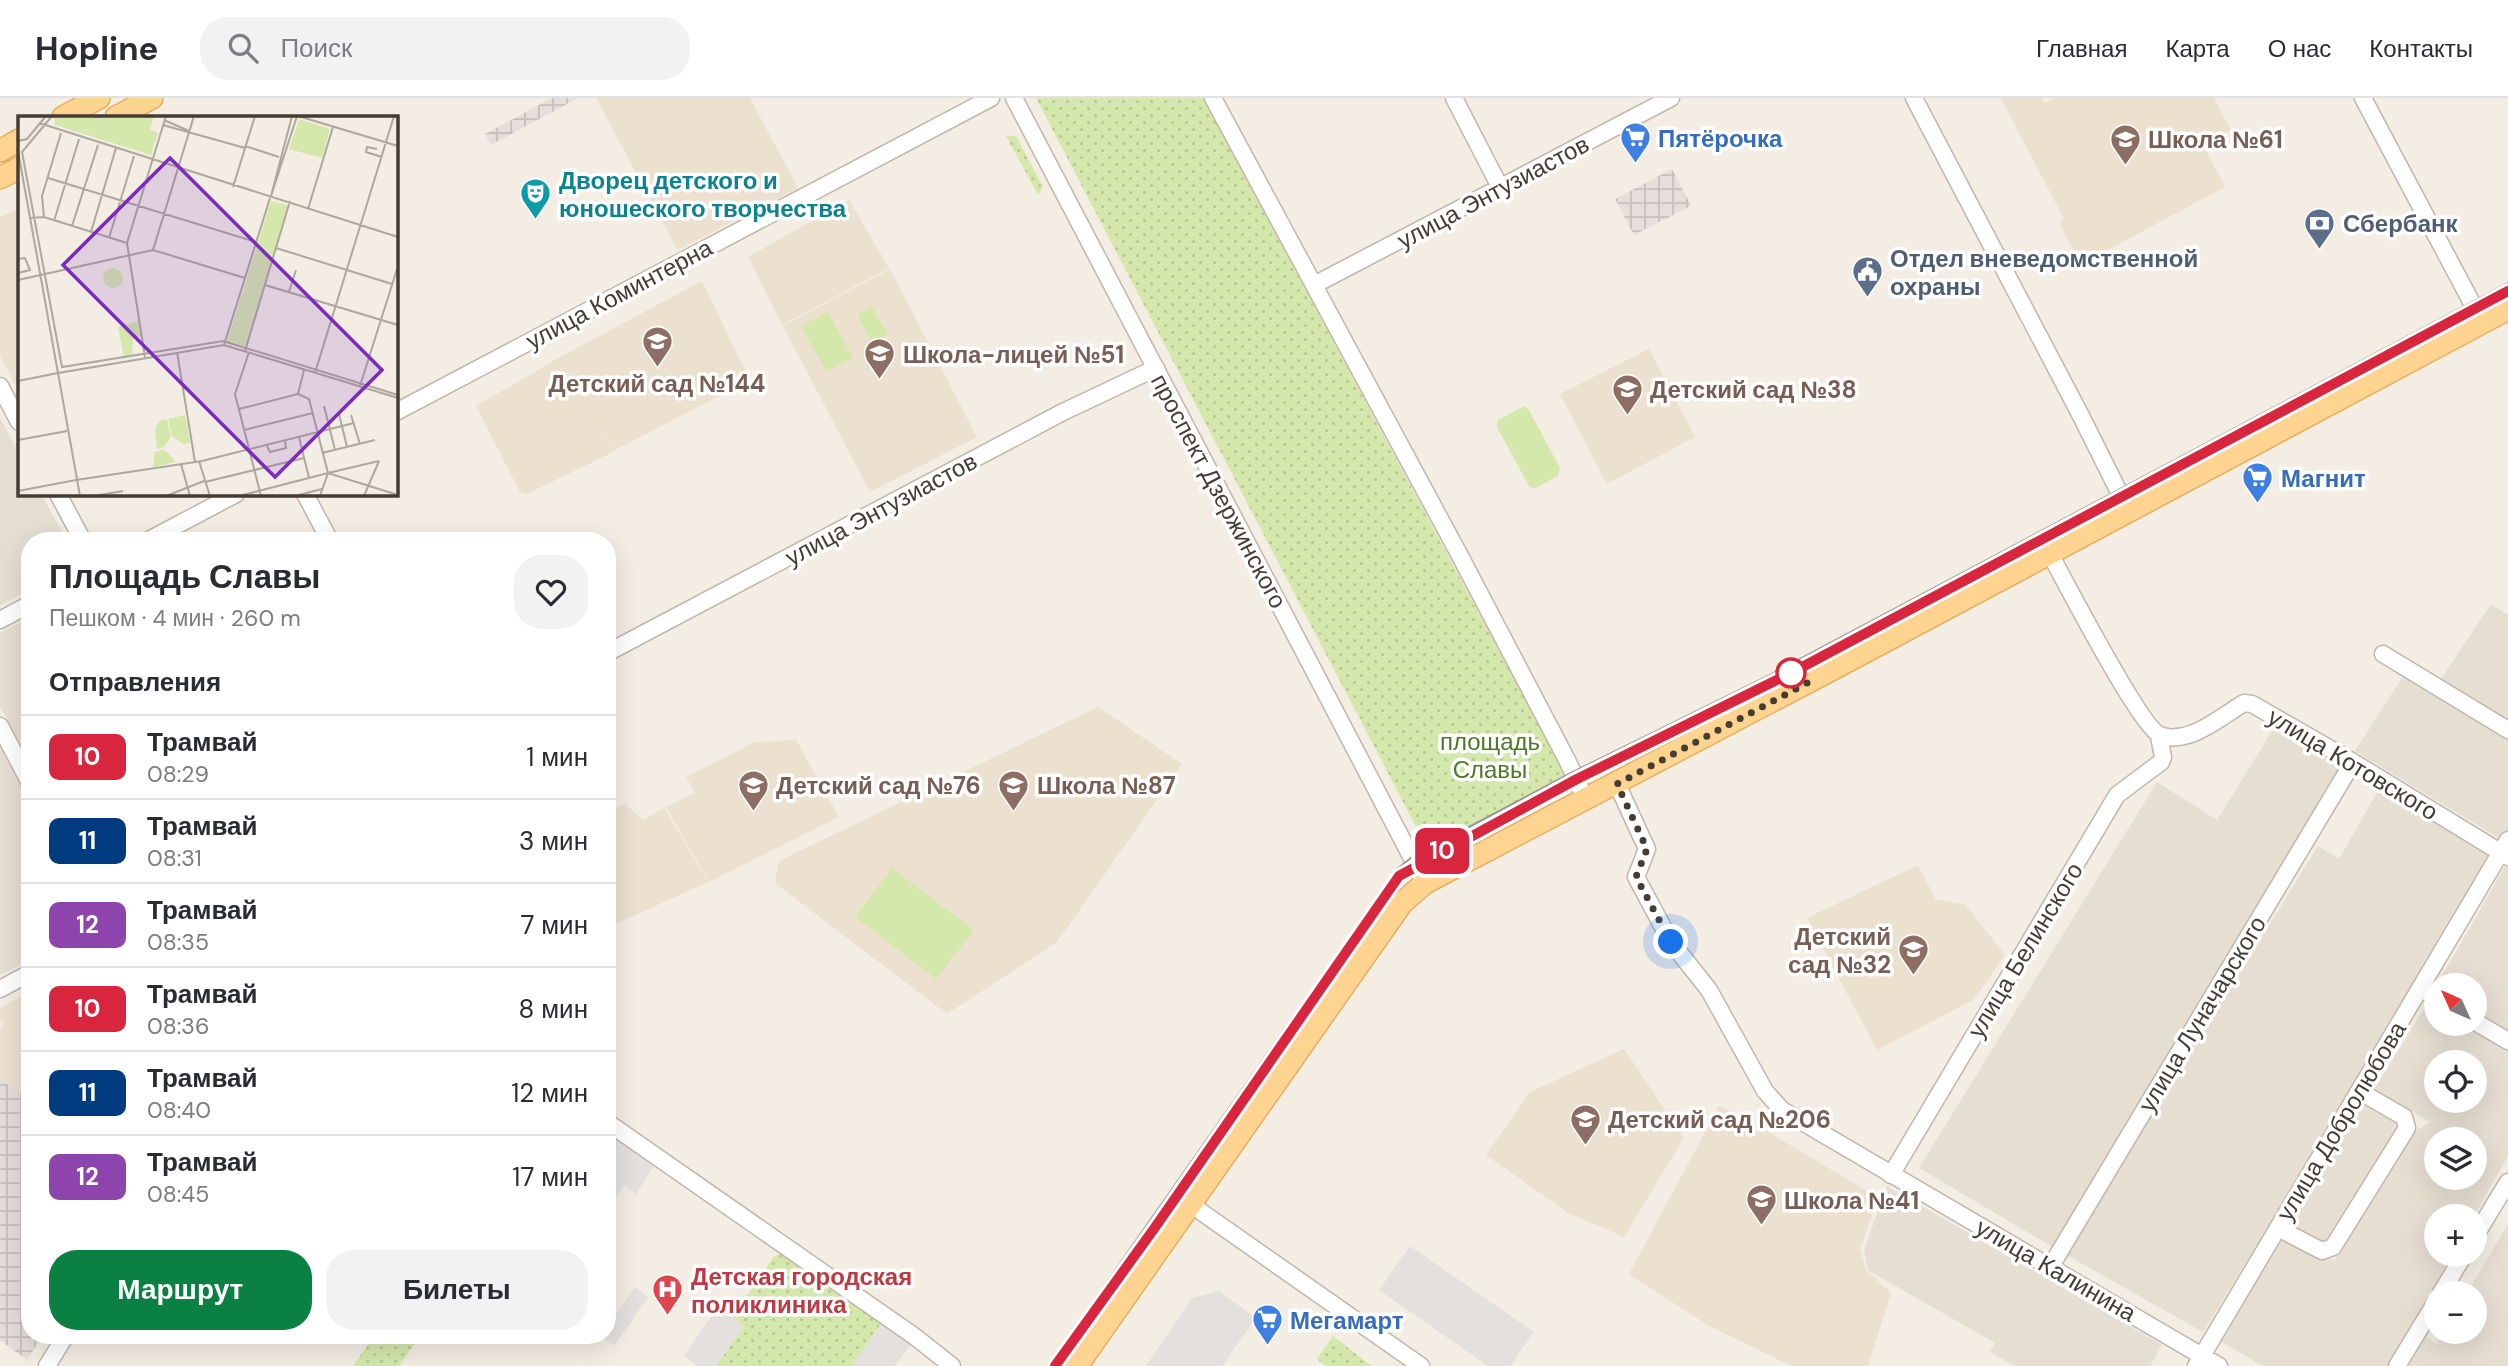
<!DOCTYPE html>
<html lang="ru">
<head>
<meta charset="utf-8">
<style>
	body { margin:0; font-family:"DM Sans",sans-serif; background:#f2f2f3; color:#2b2b33; height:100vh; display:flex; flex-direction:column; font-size:26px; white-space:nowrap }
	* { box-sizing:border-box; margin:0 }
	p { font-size:23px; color:#7c7c81 }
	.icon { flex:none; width:38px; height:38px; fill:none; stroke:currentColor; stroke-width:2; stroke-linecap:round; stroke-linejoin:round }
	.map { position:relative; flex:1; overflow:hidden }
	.side { position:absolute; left:21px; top:434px; width:595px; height:812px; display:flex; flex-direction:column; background:#fff; border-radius:28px; box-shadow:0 7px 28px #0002 }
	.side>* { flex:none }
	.badge { padding:0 14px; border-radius:10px; font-size:24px; line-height:46px }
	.needle { width:46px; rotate:315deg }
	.buttons { position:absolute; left:2424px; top:875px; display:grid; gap:14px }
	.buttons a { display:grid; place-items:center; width:63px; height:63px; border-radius:50%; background:#fff; box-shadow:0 7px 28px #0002; font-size:35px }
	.you { position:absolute; width:35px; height:35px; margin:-18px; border:5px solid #fff; border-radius:50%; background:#1a73e8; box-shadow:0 0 0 10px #1a73e833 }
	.map>.badge { position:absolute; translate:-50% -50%; box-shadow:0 0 0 4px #fff }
	h2 { padding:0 28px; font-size:26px; line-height:63px }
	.round { display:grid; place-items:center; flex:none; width:74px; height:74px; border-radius:28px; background:#f2f2f3 }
	.summary { display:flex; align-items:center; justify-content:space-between; height:119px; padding:0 28px }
	h1 { font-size:33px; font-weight:800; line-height:52px }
	.action { display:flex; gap:14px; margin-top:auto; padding:14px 28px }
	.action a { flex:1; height:80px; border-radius:28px; background:#0b8043; color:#fff; font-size:28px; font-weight:800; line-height:80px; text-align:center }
	.action a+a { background:#f2f2f3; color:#2b2b33 }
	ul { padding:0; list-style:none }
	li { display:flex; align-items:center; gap:21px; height:84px; padding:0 28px; border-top:2px solid #e1e1e2 }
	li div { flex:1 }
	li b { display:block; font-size:26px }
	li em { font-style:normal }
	li .badge { min-width:77px; font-weight:700; text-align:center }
	header { display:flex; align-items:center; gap:42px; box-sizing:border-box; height:98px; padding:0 35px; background:#fff; border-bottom:2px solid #e1e1e2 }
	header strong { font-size:33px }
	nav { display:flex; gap:38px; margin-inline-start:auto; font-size:24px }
	.search { width:490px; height:63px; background:#f2f2f3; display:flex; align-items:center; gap:18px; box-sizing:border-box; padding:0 24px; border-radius:28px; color:#7c7c81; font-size:26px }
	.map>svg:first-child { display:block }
	.residential { fill:#e7ded2; fill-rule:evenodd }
	.industrial { fill:url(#industrial-grid) }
	.education { fill:#ece0ce }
	.green { fill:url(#green-dots) }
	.pitch { fill:#d4e8ac }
	.parking { fill:#e3e0dd }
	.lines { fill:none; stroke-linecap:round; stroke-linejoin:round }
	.minor-casing { stroke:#c1b6aa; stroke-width:19 }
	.major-casing { stroke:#e6af5f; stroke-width:24 }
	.minor { stroke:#fff; stroke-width:16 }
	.major { stroke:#ffd491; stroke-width:21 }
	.tram { stroke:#959595; stroke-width:2 }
	.line-casing { stroke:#fff; stroke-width:16 }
	.line { stroke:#d7263d; stroke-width:10 }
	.walk { stroke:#453d34; stroke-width:7; stroke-dasharray:0 12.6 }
	.stop-dot { fill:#fff; stroke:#d7263d; stroke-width:3.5 }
	.labels { text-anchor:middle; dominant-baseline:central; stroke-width:7; stroke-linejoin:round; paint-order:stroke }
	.shop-label { font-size:24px; font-weight:bold; fill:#366cbe; stroke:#fff; text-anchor:start }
	.education-label { font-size:24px; font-weight:bold; fill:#785e54; stroke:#fff; text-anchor:start }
	.culture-label { font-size:24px; font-weight:bold; fill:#0d838f; stroke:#fff; text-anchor:start }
	.street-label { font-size:24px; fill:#453d34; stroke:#fff }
	.service-label { font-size:24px; font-weight:bold; fill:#4e5e75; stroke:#fff; text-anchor:start }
	.park-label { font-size:24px; fill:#4e7826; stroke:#fff }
	.health-label { font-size:24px; font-weight:bold; fill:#be3a42; stroke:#fff; text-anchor:start }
	.inset-road { fill:none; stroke:#ada79e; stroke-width:2 }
	.view { fill:#7b2cbf; fill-opacity:0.15; stroke:#7b2cbf; stroke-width:3.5 }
	.inset-edge { fill:none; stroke:#453d34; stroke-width:3.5 }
</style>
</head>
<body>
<header>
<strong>Hopline</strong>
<div class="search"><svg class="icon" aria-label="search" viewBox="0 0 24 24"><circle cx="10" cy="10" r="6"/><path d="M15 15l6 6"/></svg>Поиск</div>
<nav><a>Главная</a><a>Карта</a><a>О нас</a><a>Контакты</a></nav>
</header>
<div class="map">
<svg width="2508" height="1268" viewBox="0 0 2508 1268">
	<defs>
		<pattern id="industrial-grid" width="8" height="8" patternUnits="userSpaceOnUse" patternTransform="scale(1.75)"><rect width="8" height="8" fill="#e5deda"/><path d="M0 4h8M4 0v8" fill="none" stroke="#c6bfbc"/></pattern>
		<pattern id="green-dots" width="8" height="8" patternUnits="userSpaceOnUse" patternTransform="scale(1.75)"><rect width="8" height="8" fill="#d4e8ac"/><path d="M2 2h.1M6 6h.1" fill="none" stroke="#b7c895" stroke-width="1.8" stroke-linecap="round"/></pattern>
	</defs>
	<rect width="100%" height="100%" fill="#f3ede4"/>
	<path class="residential" d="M0 320 19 355V396H41L67 443H30V492L0 507Z
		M2491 506 2508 517V625L2439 584Z
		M30 519V663L0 608V535Z
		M2403 578 2508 639V731L2502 742 2355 653Z
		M2274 630 2346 668 2056 1151 1919 1070 2157 684 2217 722Z
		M0 650 30 705V862L0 877Z
		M2379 691 2490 758 2331 1026 2203 1234 2065 1156 2318 748 2339 761Z
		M2505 768 2508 770V939L2475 918 2474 887H2437Z
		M2429 902 2436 906V926H2467L2508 949V1058L2474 1118H2436V1157H2452L2389 1268H2263L2222 1244 2283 1136 2334 1163 2411 1036 2430 1024 2374 992ZM2436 964H2474V1003H2436ZM2436 1041H2474V1080H2436Z
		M2364 1004 2401 1024 2331 1140 2324 1147 2288 1132Z
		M1887 1088 2162 1247 2150 1268H2015L1990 1254 1995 1245 1868 1172 1864 1152Z
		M2508 1126V1268H2406L2425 1238 2436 1246 2444 1234H2474V1195H2467Z"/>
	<path class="industrial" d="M552 0H578L491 47 485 36Z
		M1672 71 1691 108 1634 137 1615 101Z
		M0 981 30 1002V1237H43L27 1262 0 1242Z"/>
	<path class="education" d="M596 0H750L798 90 678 152Z
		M2001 0H2042L2045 5 2055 0H2214L2231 32 2203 47 2225 89 2080 167 2059 124 2064 121Z
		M849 102 889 170 782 227 748 159Z
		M19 110V294L0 258V119Z
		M890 171 977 339 870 394 783 228Z
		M702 183 750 282 615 352 589 306 615 353 527 396 520 394 476 308 562 258Z
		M1649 251 1695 339 1607 386 1560 296Z
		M1098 609 1182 666 1057 844 947 916 775 785 779 763Z
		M796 642 839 719 709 784 666 709 695 695 686 679 755 644Z
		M625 706 643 722 664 710 708 784 607 830V714Z
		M1918 767 1936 802 1965 806 2005 857 1973 902 1877 952 1807 820Z
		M30 894V1002L0 981V932L5 926 0 922V910Z
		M1624 951 1684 1040 1624 1139 1568 1115 1486 1057 1530 994Z
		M1719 1008 1760 1029 1867 1093 1865 1098 1876 1107 1860 1151 1866 1172 1891 1195 1868 1268H1792L1709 1228 1629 1176Z"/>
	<path class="green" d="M1036 0H1203L1566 678 1427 750Z
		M1006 38H1016L1043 89 1038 97Z
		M783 1155 882 1224 852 1268H716L744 1228 732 1219 774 1158Z
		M375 1237H421L399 1268H353Z
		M1333 1238 1372 1268H1326L1317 1261Z"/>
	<path class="pitch" d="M872 209 888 237 872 244 857 217Z
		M828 214 853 260 826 273 801 228Z
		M1524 308 1529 312 1560 370 1558 378 1534 391 1529 388 1497 329 1498 322Z
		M892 770 974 832 936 881 855 819Z"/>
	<path class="parking" d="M607 1034 655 1067 636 1096 624 1088 610 1108 607 1106Z
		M1410 1148 1534 1234 1510 1268H1488L1379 1192Z
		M635 1189 648 1199 614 1248 601 1238 607 1237V1229Z
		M1219 1193 1256 1220 1222 1268H1146L1192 1200Z
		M718 1209 744 1228 716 1268H697L684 1258Z
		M882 1224 912 1244 895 1268H852Z"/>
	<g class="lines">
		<defs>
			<path id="minor" d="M1014 0 1425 785
				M1213 0 1459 456 1567 662 1586 702
				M1454 0 1501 91
				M1914 0 2080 316 2129 414
				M2363 0 2482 224
				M1314 187 1671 0
				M0 288 19 324
				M396 314 991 0
				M58 396 83 443
				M305 396 330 443
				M147 443 236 396
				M2050 456C2065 483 2142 633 2162 638 2191 646 2222 618 2244 605L2252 606 2353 664 2508 759
				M0 522 30 506
				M607 555 1063 314 1156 270
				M2383 556 2508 632
				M0 628 30 685
				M1617 686 1647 751 1636 779 1671 844 1709 892 1765 993 1782 1012 2219 1268
				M2420 890 2436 900
				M0 891 30 875
				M2474 923 2508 943
				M607 1024 914 1238 952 1268
				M1891 1077 2117 697 2161 664 2163 659 2159 638
				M1190 1106 1421 1268
				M2278 1130 2322 1153 2333 1149 2407 1030 2404 1019 2359 993
				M2474 1140 2508 1084
				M2051 1168 2353 664
				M2441 1195 2464 1157
				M47 1268 66 1237
				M2196 1268 2508 742
				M2397 1268 2436 1204"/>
			<path id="major" d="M63 19 99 0
				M116 19 152 0
				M0 53 19 42
				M0 80 19 70
				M1077 1268 1402 805 1425 785 1833 571 2508 211"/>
		</defs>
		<use href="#minor" class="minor-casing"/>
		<use href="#major" class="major-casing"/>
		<use href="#minor" class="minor"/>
		<use href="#major" class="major"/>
		<path class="tram" d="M1048 1268 1396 772 1412 759 1573 674 1770 577 2508 185"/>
	</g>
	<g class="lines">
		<defs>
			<path id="line" d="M1055 1268 1156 1128 1399 778 1577 681 1791 575 2508 193"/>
		</defs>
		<use href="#line" class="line-casing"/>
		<use href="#line" class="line"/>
		<path class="walk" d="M1671 844 1636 779 1647 751 1617 686 1809 584 1791 575"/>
	</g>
	<defs>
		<symbol id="supermarket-pin" viewBox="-11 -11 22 30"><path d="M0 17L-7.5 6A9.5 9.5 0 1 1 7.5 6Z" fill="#3f7fe0" stroke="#fff"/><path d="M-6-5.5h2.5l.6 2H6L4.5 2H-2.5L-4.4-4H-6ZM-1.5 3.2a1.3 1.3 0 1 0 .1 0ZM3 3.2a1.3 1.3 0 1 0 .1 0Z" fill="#fff"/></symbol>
		<symbol id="school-pin" viewBox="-11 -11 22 30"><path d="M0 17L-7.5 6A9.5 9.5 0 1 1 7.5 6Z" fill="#8d6e63" stroke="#fff"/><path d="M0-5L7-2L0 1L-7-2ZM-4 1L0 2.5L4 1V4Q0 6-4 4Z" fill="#fff"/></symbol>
		<symbol id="theatre-pin" viewBox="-11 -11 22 30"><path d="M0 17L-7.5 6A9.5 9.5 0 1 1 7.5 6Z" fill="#0f9aa8" stroke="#fff"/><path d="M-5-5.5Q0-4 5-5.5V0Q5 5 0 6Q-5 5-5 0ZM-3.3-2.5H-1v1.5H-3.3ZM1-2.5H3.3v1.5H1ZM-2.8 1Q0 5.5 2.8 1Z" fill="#fff"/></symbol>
		<symbol id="bank-pin" viewBox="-11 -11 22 30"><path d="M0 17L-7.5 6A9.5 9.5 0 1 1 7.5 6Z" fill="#5c6f8a" stroke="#fff"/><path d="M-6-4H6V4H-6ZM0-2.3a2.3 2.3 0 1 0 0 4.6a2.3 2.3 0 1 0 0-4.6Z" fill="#fff"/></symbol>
		<symbol id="civic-pin" viewBox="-11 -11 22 30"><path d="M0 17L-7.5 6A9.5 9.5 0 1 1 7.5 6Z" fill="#5c6f8a" stroke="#fff"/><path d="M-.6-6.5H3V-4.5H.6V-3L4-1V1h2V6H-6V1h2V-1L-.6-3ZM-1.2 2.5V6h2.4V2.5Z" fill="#fff"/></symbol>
		<symbol id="hospital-pin" viewBox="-11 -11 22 30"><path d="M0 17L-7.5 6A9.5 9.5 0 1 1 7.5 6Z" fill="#e0444e" stroke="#fff"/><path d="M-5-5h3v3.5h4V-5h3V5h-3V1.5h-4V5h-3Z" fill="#fff"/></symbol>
	</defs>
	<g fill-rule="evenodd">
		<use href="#supermarket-pin" x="1618" y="22" width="35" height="47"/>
		<use href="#school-pin" x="2108" y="24" width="35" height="47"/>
		<use href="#theatre-pin" x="518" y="78" width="35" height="47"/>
		<use href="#bank-pin" x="2302" y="108" width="35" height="47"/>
		<use href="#civic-pin" x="1850" y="156" width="35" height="47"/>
		<use href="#school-pin" x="640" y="226" width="35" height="47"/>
		<use href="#school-pin" x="862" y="238" width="35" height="47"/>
		<use href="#school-pin" x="1610" y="274" width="35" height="47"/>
		<use href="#supermarket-pin" x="2240" y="362" width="35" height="47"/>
		<use href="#school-pin" x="736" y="670" width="35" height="47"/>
		<use href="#school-pin" x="996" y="670" width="35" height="47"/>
		<use href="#school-pin" x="1896" y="834" width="35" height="47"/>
		<use href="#school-pin" x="1568" y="1004" width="35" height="47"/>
		<use href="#school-pin" x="1744" y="1084" width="35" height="47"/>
		<use href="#hospital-pin" x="650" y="1174" width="35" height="47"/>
		<use href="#supermarket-pin" x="1250" y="1204" width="35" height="47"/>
	</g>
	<circle class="stop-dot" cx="1791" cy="575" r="14"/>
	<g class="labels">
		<g class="shop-label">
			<text x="1658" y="40">Пятёрочка</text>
			<text x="2281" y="380">Магнит</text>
			<text x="1290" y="1222">Мегамарт</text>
		</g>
		<g class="education-label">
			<text x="2148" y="41">Школа №61</text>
			<text x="903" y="256">Школа-лицей №51</text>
			<text x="657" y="285" text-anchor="middle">Детский сад №144</text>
			<text x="1650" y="291">Детский сад №38</text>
			<text x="776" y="687">Детский сад №76</text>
			<text x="1037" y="687">Школа №87</text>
			<text x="1891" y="838" text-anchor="end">Детский<tspan x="1891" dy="28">сад №32</tspan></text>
			<text x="1608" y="1021">Детский сад №206</text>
			<text x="1784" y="1102">Школа №41</text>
		</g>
		<g class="culture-label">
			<text x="559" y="82">Дворец детского и<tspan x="559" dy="28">юношеского творчества</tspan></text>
		</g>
		<g class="street-label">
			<text transform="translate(1493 94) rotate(-28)">улица Энтузиастов</text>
			<text transform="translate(619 196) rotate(-28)">улица Коминтерна</text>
			<text transform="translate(1219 393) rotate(62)">проспект Дзержинского</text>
			<text transform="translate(881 411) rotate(-28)">улица Энтузиастов</text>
			<text transform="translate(2353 666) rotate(31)">улица Котовского</text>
			<text transform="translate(2025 852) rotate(-59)">улица Белинского</text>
			<text transform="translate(2202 916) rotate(-59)">улица Луначарского</text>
			<text transform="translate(2341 1023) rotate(-59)">улица Добролюбова</text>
			<text transform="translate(2056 1172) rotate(30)">улица Калинина</text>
		</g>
		<g class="service-label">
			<text x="2343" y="125">Сбербанк</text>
			<text x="1890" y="160">Отдел вневедомственной<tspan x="1890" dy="28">охраны</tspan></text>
		</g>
		<g class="park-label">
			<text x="1490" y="643">площадь<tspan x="1490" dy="28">Славы</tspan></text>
		</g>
		<g class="health-label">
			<text x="691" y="1178">Детская городская<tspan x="691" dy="28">поликлиника</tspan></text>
		</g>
	</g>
	<g transform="translate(18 18)">
		<rect width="380" height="380" fill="#f3ede4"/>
		<path d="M36 0H136L132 14 140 17 133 39 37 9ZM281 3 312 13 304 42 271 33ZM253 85 270 89 227 231 209 226ZM85 162a10 10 0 1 1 20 0a10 10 0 1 1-20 0ZM120 205 123 220 115 223 114 239 106 241 100 211ZM167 299 172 327 165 328 154 320 150 303ZM149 303 153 321 146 331 139 333 137 313 142 304ZM146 333 158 346 135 351 137 336Z" fill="#d4e8ac"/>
		<path class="inset-road" d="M34 0 4 36 44 251 205 225 380 279M280 0 380 30M146 4 171 15M21 7 380 121M145 9 227 32M0 25 9 23 28 0M227 30 261 41M359 33 349 31 348 36 364 41M0 35 40 257 206 229 380 282M30 62 238 126M215 71 237 0M253 80 279 0M253 80 274 0M290 93 315 11M26 101 24 80 43 17M12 102 26 101 109 127M36 105 61 23M54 110 80 29M73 116 98 32M91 122 116 40M258 132 374 168M135 134 176 0M0 143 7 142 12 154 0 157M0 164 135 134 227 162M247 169 380 209M271 176 278 154M206 229 252 82M227 235 272 85M159 236 177 346M231 236 217 278 243 380M127 241 109 127 148 0M286 254 280 278 291 283 310 357 302 380M297 257 376 0M0 265 40 257 62 380M342 270 380 150M306 290 317 334M221 293 280 278M321 298 329 331M333 299 342 328M226 314 295 297M281 321 291 362M0 324 49 315M249 330 252 336 268 332 267 325M304 337 357 324M181 345 192 380M163 348 172 380M310 357 361 345M58 364 184 345 336 307M187 366 286 342M0 375 58 364M76 380 105 375M148 380 186 365M221 380 310 357 380 379M277 380 304 373M346 380 361 345"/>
		<path class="view" d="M152 42 364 254 257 361 45 149Z"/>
		<rect width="380" height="380" class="inset-edge"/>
	</g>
</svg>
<div class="buttons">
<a><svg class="needle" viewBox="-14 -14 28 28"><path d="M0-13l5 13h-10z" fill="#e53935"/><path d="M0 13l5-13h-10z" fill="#7c7c81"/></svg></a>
<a><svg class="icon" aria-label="locate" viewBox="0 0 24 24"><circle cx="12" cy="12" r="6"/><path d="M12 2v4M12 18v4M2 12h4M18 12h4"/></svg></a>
<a><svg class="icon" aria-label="layers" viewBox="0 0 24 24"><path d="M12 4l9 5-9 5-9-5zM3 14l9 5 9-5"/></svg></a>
<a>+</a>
<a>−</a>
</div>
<div class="you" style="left:1671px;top:844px"></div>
<b class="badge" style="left:1442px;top:753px;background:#d7263d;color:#fff">10</b>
<section class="side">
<div class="summary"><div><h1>Площадь Славы</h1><p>Пешком · 4 мин · 260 m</p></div><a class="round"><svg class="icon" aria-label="heart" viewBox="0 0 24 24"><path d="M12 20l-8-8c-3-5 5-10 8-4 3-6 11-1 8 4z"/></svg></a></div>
<h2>Отправления</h2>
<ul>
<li><span class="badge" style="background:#d7263d;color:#fff">10</span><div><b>Трамвай</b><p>08:29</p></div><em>1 мин</em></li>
<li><span class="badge" style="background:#003b80;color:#fff">11</span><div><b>Трамвай</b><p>08:31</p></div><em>3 мин</em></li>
<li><span class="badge" style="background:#8e44ad;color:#fff">12</span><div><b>Трамвай</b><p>08:35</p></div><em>7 мин</em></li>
<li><span class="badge" style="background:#d7263d;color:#fff">10</span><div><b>Трамвай</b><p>08:36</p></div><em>8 мин</em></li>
<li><span class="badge" style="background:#003b80;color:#fff">11</span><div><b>Трамвай</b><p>08:40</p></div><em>12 мин</em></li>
<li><span class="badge" style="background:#8e44ad;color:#fff">12</span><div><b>Трамвай</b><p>08:45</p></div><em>17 мин</em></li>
</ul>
<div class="action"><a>Маршрут</a><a>Билеты</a></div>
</section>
</div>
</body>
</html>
